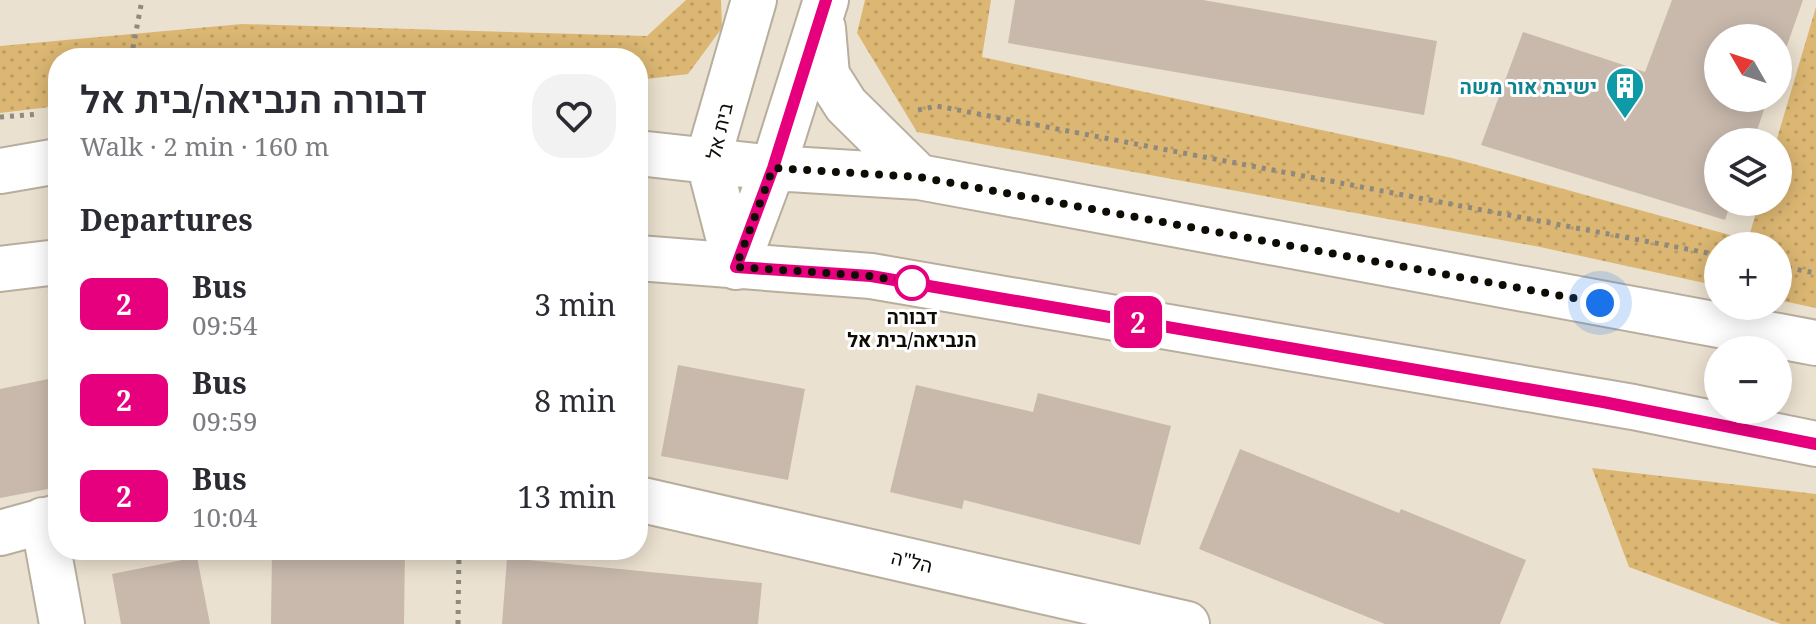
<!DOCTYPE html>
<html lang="en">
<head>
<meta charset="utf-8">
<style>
	body { margin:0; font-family:"Noto Serif",Heebo,serif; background:#f2f2f3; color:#2b2b33; height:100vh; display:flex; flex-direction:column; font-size:30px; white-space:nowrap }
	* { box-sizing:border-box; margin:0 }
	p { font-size:26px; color:#7c7c81 }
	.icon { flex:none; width:44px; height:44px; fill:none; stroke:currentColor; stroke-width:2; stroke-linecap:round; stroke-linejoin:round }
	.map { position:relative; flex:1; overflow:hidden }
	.panel { position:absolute; left:48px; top:48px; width:600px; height:512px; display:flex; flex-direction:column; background:#fff; border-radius:32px; box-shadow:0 4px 20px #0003 }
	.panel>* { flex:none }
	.badge { padding:0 16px; border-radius:12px; font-size:28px; line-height:52px }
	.needle { width:52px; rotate:309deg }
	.controls { position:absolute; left:1704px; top:24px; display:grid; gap:16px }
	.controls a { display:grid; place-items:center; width:88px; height:88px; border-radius:50%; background:#fff; box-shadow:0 4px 20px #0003; font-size:40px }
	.you { position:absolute; width:40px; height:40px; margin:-20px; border:6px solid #fff; border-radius:50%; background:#1a73e8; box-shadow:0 0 0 12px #1a73e833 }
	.map>.badge { position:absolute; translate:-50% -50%; box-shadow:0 0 0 4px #fff }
	h2 { padding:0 32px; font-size:30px; line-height:72px }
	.round { display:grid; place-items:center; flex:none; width:84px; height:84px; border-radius:32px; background:#f2f2f3 }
	.headline { display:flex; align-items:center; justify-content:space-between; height:136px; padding:0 32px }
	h1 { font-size:38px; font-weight:600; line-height:60px }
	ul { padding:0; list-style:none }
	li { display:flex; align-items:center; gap:24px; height:96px; padding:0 32px }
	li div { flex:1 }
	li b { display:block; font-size:30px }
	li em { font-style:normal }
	li .badge { min-width:88px; font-weight:700; text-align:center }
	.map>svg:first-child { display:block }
	.green { fill:url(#green-dots) }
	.building { fill:#c9b9ad }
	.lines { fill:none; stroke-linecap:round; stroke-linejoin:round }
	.minor-casing { stroke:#b7ae9e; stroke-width:48 }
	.path { stroke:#90897d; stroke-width:5; stroke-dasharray:4 6; stroke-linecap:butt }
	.minor { stroke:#fff; stroke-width:44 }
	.line-casing { stroke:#fff; stroke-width:18 }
	.line { stroke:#e6007e; stroke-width:12 }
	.walk { stroke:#0f0c06; stroke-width:8; stroke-dasharray:0 14.4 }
	.stop-dot { fill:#fff; stroke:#e6007e; stroke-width:4 }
	.labels { text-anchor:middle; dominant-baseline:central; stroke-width:6; stroke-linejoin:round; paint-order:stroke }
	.culture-label { font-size:20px; font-weight:bold; fill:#0d838f; stroke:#fff; text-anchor:end }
	.street-label { font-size:20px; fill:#0f0c06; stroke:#fff }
	.stop-label { font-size:20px; font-weight:bold; fill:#0f0c06; stroke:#fff }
</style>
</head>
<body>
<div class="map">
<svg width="1816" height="624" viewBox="0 0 1816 624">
	<defs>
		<pattern id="green-dots" width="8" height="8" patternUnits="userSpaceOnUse" patternTransform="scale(2)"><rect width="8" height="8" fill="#dcb773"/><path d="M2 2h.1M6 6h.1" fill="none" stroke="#bc9c62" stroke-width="1.8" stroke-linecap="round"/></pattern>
	</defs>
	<rect width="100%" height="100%" fill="#ebe1d0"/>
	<path class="green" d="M686 0H721L722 28 688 74 638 80V58H58V106L0 113V46L242 24 647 36Z
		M865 0H991L982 57 1452 158 1748 240 1759 202H1778L1776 142 1816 7V308L1778 300V246H1718V286L1540 247 917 132 857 33Z
		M1592 468 1816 494V624H1781L1629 567Z"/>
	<path class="building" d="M1015 0H1203L1437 41 1424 115 1008 43Z
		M1672 0H1803L1778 71V38H1718V98H1768L1753 142H1718V202H1731L1725 220 1481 145 1523 32 1645 72Z
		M678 365 805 389 788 480 661 456Z
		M58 377V487L0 498V389Z
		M916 385 1033 412 1038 393 1171 426 1140 545 964 500 962 509 890 492Z
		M1240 449 1399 513 1401 509 1526 560 1500 624H1385L1199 549Z
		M272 550H405L404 624H271Z
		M197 557 210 624H121L112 574Z
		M507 558 762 583 758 624H502Z"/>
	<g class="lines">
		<defs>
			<path id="minor" d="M823 28 827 75 846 105 919 177
				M638 153 773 168 919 177 1816 343
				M0 171 58 161
				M638 258 871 276 1633 407 1816 444
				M736 267 773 168 826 0
				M736 267 708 159 754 0
				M0 269 58 262
				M638 499 1187 624
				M43 520 62 624
				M0 533 58 517"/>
		</defs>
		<use href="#minor" class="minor-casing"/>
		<path class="path" d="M131 58 142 0
			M918 110 937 106 1718 255
			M0 117 39 114
			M1778 266 1816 273
			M458 624 459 550"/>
		<use href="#minor" class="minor"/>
	</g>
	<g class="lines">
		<defs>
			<path id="line" d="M826 0 773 168 736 267 871 276 1603 402 1816 444"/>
		</defs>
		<use href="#line" class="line-casing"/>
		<use href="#line" class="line"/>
		<path class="walk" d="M912 283 871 276 736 267 773 168 919 177 1600 303"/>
	</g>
	<defs>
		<symbol id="building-pin" viewBox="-11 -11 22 30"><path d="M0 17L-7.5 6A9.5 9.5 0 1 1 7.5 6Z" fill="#0f9aa8" stroke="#fff"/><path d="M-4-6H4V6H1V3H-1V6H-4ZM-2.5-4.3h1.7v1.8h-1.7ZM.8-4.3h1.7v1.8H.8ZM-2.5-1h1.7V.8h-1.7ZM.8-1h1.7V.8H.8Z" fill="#fff"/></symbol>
	</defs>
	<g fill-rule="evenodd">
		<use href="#building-pin" x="1603" y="64" width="44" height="60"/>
	</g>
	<circle class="stop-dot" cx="912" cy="283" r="16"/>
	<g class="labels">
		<g class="culture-label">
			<text x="1597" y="86">ישיבת אור משה</text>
		</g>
		<g class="street-label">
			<text transform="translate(719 131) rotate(-77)">בית אל</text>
			<text transform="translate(912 561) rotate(13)">הל"ה</text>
		</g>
		<g class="stop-label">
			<text x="912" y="316">דבורה<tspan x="912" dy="23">הנביאה/בית אל</tspan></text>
		</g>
	</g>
</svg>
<div class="controls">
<a><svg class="needle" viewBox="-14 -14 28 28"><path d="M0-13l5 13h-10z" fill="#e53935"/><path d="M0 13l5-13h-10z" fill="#7c7c81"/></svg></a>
<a><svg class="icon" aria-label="layers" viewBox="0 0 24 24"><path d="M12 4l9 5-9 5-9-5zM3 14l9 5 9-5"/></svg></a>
<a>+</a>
<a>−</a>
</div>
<div class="you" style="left:1600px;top:303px"></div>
<b class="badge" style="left:1138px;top:322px;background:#e6007e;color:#fff">2</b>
<section class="panel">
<div class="headline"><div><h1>דבורה הנביאה/בית אל</h1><p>Walk · 2 min · 160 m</p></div><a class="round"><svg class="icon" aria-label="heart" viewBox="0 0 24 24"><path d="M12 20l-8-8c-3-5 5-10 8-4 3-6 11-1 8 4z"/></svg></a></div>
<h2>Departures</h2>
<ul>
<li><span class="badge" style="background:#e6007e;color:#fff">2</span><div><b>Bus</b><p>09:54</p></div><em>3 min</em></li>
<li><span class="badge" style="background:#e6007e;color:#fff">2</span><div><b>Bus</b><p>09:59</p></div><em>8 min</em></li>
<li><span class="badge" style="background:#e6007e;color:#fff">2</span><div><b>Bus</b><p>10:04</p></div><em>13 min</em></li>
</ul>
</section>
</div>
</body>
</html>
